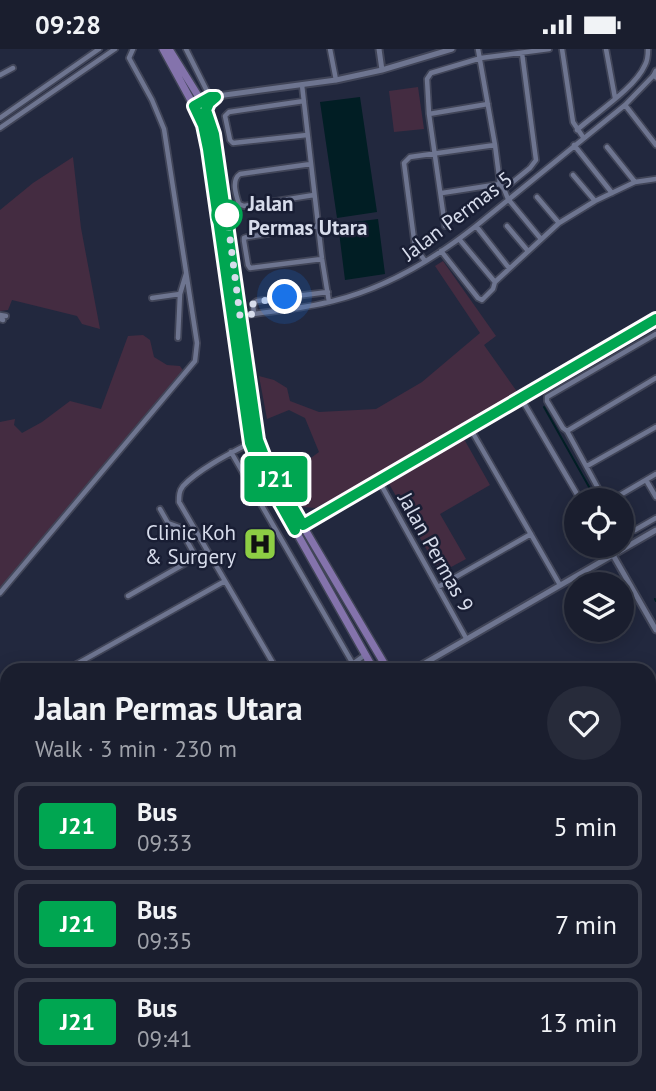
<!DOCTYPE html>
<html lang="en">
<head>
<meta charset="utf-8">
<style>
	body { margin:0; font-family:"PT Sans",sans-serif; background:#272b3a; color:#f1f3f6; height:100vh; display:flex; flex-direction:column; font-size:26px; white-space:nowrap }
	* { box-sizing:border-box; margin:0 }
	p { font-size:23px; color:#9fa2aa }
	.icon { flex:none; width:38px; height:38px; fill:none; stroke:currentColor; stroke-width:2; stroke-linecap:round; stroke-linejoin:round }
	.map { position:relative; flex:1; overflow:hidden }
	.sheet { position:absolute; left:0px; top:614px; width:656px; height:429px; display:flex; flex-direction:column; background:#1a1e2e; border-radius:21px 21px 0 0; box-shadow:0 4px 18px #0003,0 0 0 2px #383c4a }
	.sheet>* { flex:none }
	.badge { padding:0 14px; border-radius:5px; font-size:24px; line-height:46px }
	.tools { position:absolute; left:564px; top:439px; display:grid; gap:14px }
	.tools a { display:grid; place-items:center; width:70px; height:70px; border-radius:50%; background:#1a1e2e; box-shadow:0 4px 18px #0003,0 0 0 2px #383c4a; font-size:35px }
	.you { position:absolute; width:35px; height:35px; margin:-18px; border:5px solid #fff; border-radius:50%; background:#1a73e8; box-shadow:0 0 0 10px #1a73e833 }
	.map>.badge { position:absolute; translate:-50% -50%; box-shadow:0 0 0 4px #fff }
	.round { display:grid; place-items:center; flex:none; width:74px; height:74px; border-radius:37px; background:#272b3a }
	.headline { display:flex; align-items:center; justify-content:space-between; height:119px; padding:0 35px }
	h1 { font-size:33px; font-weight:700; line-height:52px }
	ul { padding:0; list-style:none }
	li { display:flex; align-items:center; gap:21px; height:88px; margin:0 14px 10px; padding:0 21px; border:4px solid #383c4a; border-radius:14px }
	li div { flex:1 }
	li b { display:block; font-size:26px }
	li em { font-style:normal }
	li .badge { min-width:77px; font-weight:700; text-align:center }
	.status { display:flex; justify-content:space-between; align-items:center; height:49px; padding:0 35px; background:#1a1e2e; direction:ltr }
	.status svg { height:19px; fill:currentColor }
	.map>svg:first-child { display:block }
	.green { fill:#442c41 }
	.water { fill:#011e24 }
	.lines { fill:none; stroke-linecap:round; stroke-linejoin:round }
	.stream { stroke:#011e24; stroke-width:2 }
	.minor-casing { stroke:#414558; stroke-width:8 }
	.tertiary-casing { stroke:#414558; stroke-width:9 }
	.primary-casing { stroke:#414558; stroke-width:10 }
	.trunk-casing { stroke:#414558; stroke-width:10 }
	.minor { stroke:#6e7590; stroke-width:4.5 }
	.tertiary { stroke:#6e7590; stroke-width:5 }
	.primary { stroke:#8473ac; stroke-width:7 }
	.trunk { stroke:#8b72b6; stroke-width:7 }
	.line-casing { stroke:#fff; stroke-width:16 }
	.line { stroke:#00a651; stroke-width:10 }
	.walk { stroke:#d7dceb; stroke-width:7; stroke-dasharray:0 12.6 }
	.stop-dot { fill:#fff; stroke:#00a651; stroke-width:3.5 }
	.labels { text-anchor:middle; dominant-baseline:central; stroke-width:5; stroke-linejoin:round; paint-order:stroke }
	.stop-label { font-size:21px; font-weight:bold; fill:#d7dceb; stroke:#191e34; text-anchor:start }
	.street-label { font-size:21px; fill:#d7dceb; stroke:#191e34 }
	.poi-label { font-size:21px; fill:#d7dceb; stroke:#191e34; text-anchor:end }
</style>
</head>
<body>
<div class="status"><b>09:28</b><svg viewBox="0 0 49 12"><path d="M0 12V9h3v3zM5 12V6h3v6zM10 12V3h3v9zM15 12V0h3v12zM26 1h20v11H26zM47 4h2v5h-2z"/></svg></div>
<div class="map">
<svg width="656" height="1042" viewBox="0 0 656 1042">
	<rect width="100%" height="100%" fill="#22283e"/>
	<path class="green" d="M418 38 424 80 394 83 389 42Z
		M73 108 81 179 100 280 82 275 77 267 12 251 8 261 0 262V161L33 134Z
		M443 212 496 287 484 296 518 344 316 459 302 458 285 428 319 403 305 369 289 361 267 370 259 327 274 331 287 339 290 352 319 363 376 360 422 333 480 284 435 217Z
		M143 286 150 291 154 308 167 316 180 317 184 323 0 541V373L15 370 14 376 22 384 42 373 70 352 101 360 128 287Z
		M464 390 490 436 440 465 466 510 440 524 388 433Z
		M299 1036H547L546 1042H293Z"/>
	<path class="water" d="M360 48 377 163 337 169 320 53Z
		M378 170 385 225 345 231 338 175Z"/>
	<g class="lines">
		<path class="stream" d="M544 358 597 452
			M655 550 656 552"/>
		<defs>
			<path id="minor" d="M186 0 210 48
				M330 0 336 31
				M478 0 495 96 500 135 504 140 508 150 541 190
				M562 0 573 73 583 88
				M606 0 615 49
				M0 26 13 19
				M302 36 322 210 329 253
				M304 52 229 63 225 67 230 91 233 94 307 86
				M625 56 656 96
				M429 65 488 55
				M0 69 99 0
				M0 79 115 0
				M577 81C596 64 635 39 645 16 648 11 648 6 648 0
				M574 96 612 144
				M607 98 635 133
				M311 115 240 125C231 131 236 146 239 155L244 157 314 146
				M573 126 595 152
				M504 140 530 119 536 111 522 4
				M442 144 500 135
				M537 148 559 174
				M318 177 247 188 244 189V192L248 216 250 219 322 210
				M445 177 429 65 427 30 431 24 481 9 549 0
				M476 177 509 219
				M507 177 528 202
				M459 190 495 233
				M441 202 478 249 482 251 493 240 495 233 559 174 595 152 635 133 656 130
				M425 212 415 198 404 114 410 108 495 96
				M152 249 180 245
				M254 265 253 255 257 252 328 243
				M0 266 6 267
				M241 267C271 262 303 260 333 252 386 239 433 211 476 177L625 56 654 26
				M0 270 3 271
				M178 289 180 245 186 225
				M521 349 581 452
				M470 379 560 536
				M567 382 656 329
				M250 394C229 405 199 420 183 437 179 442 179 447 179 453L277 621
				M231 403 353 615
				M587 417 656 378
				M646 431 656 448
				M379 432 466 589
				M605 452 567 382 563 379 547 352V348L656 285
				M610 452 656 425
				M160 460 168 474 179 478 196 508
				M621 470 630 482 635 481 656 469
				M608 497 613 506
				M438 538 531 485
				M0 544 195 312 197 294 164 80 152 51 129 9 133 0
				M128 547 207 502
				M66 621 225 532
				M344 621 365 606
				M352 621 368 612
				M0 755 7 747
				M649 797 656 791
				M0 800 7 812
				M649 845 656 841
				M0 871 7 867
				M0 885 4 883
				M0 941 7 937
				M0 953 7 965
				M649 953 656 949
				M0 1018 7 1021
				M649 1020 656 1018
				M0 1032 7 1034
				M649 1034 651 1042
				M11 1036 28 1042
				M48 1036 69 1042 97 1036
				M578 1042 579 1036"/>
			<path id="tertiary" d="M379 0 382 21
				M656 22 654 26 656 28
				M194 57 210 48 336 31 382 21 452 0
				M300 477 656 270
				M613 506 656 581
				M413 621 656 481"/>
			<path id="primary" d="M163 0 200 68 206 86 250 394 259 417 374 621
				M169 0 202 53 213 77 231 192 258 391 267 414 277 433 388 621
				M555 1042 556 1036
				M565 1042 566 1036"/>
			<path id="trunk" d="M649 748 656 745
				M649 756 656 753
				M649 765 656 762
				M649 774 656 769
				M260 1042V1036
				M269 1042 275 1036
				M280 1042 285 1036"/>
		</defs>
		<use href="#minor" class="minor-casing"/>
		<use href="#tertiary" class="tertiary-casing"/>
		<use href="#primary" class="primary-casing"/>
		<use href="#trunk" class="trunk-casing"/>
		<use href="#minor" class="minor"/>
		<use href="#tertiary" class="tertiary"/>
		<use href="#primary" class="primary"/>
		<use href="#trunk" class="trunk"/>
	</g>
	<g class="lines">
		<defs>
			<path id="line" d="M295 481 259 417 250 394 208 100 203 76 194 57 210 48H216L209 54 206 61 214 85 258 391 267 414 303 476 656 270"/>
		</defs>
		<use href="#line" class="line-casing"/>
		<use href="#line" class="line"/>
		<path class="walk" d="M227 166 240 267 254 265 253 255 257 253 285 248"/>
	</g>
	<defs>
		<symbol id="hospital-square" viewBox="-11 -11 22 22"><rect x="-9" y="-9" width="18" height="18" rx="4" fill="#8dce44" stroke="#191e34"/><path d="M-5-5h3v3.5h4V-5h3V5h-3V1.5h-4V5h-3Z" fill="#111"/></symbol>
	</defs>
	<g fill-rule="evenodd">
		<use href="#hospital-square" x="241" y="476" width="38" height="38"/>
	</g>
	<circle class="stop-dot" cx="227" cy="166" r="14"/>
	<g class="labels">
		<g class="stop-label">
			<text x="248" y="154">Jalan<tspan x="248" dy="24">Permas Utara</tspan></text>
		</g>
		<g class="street-label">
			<text transform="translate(457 167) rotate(-37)">Jalan Permas 5</text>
			<text transform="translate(436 503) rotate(61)">Jalan Permas 9</text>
		</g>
		<g class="poi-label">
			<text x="236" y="483">Clinic Koh<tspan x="236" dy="24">&amp; Surgery</tspan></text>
		</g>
	</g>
</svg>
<div class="tools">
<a><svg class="icon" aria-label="locate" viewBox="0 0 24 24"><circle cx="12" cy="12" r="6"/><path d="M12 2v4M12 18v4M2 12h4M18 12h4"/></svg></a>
<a><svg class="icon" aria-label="layers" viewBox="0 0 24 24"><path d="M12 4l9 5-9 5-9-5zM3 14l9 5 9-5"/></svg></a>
</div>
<div class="you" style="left:285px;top:248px"></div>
<b class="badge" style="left:276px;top:430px;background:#00a651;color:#fff">J21</b>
<section class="sheet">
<div class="headline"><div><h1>Jalan Permas Utara</h1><p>Walk · 3 min · 230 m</p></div><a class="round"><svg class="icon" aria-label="heart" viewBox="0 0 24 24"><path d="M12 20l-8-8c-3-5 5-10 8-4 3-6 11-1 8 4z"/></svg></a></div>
<ul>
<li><span class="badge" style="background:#00a651;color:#fff">J21</span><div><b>Bus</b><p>09:33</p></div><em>5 min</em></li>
<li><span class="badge" style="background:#00a651;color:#fff">J21</span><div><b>Bus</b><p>09:35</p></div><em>7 min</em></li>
<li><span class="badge" style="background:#00a651;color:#fff">J21</span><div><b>Bus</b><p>09:41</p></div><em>13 min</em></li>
</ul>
</section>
</div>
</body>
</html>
